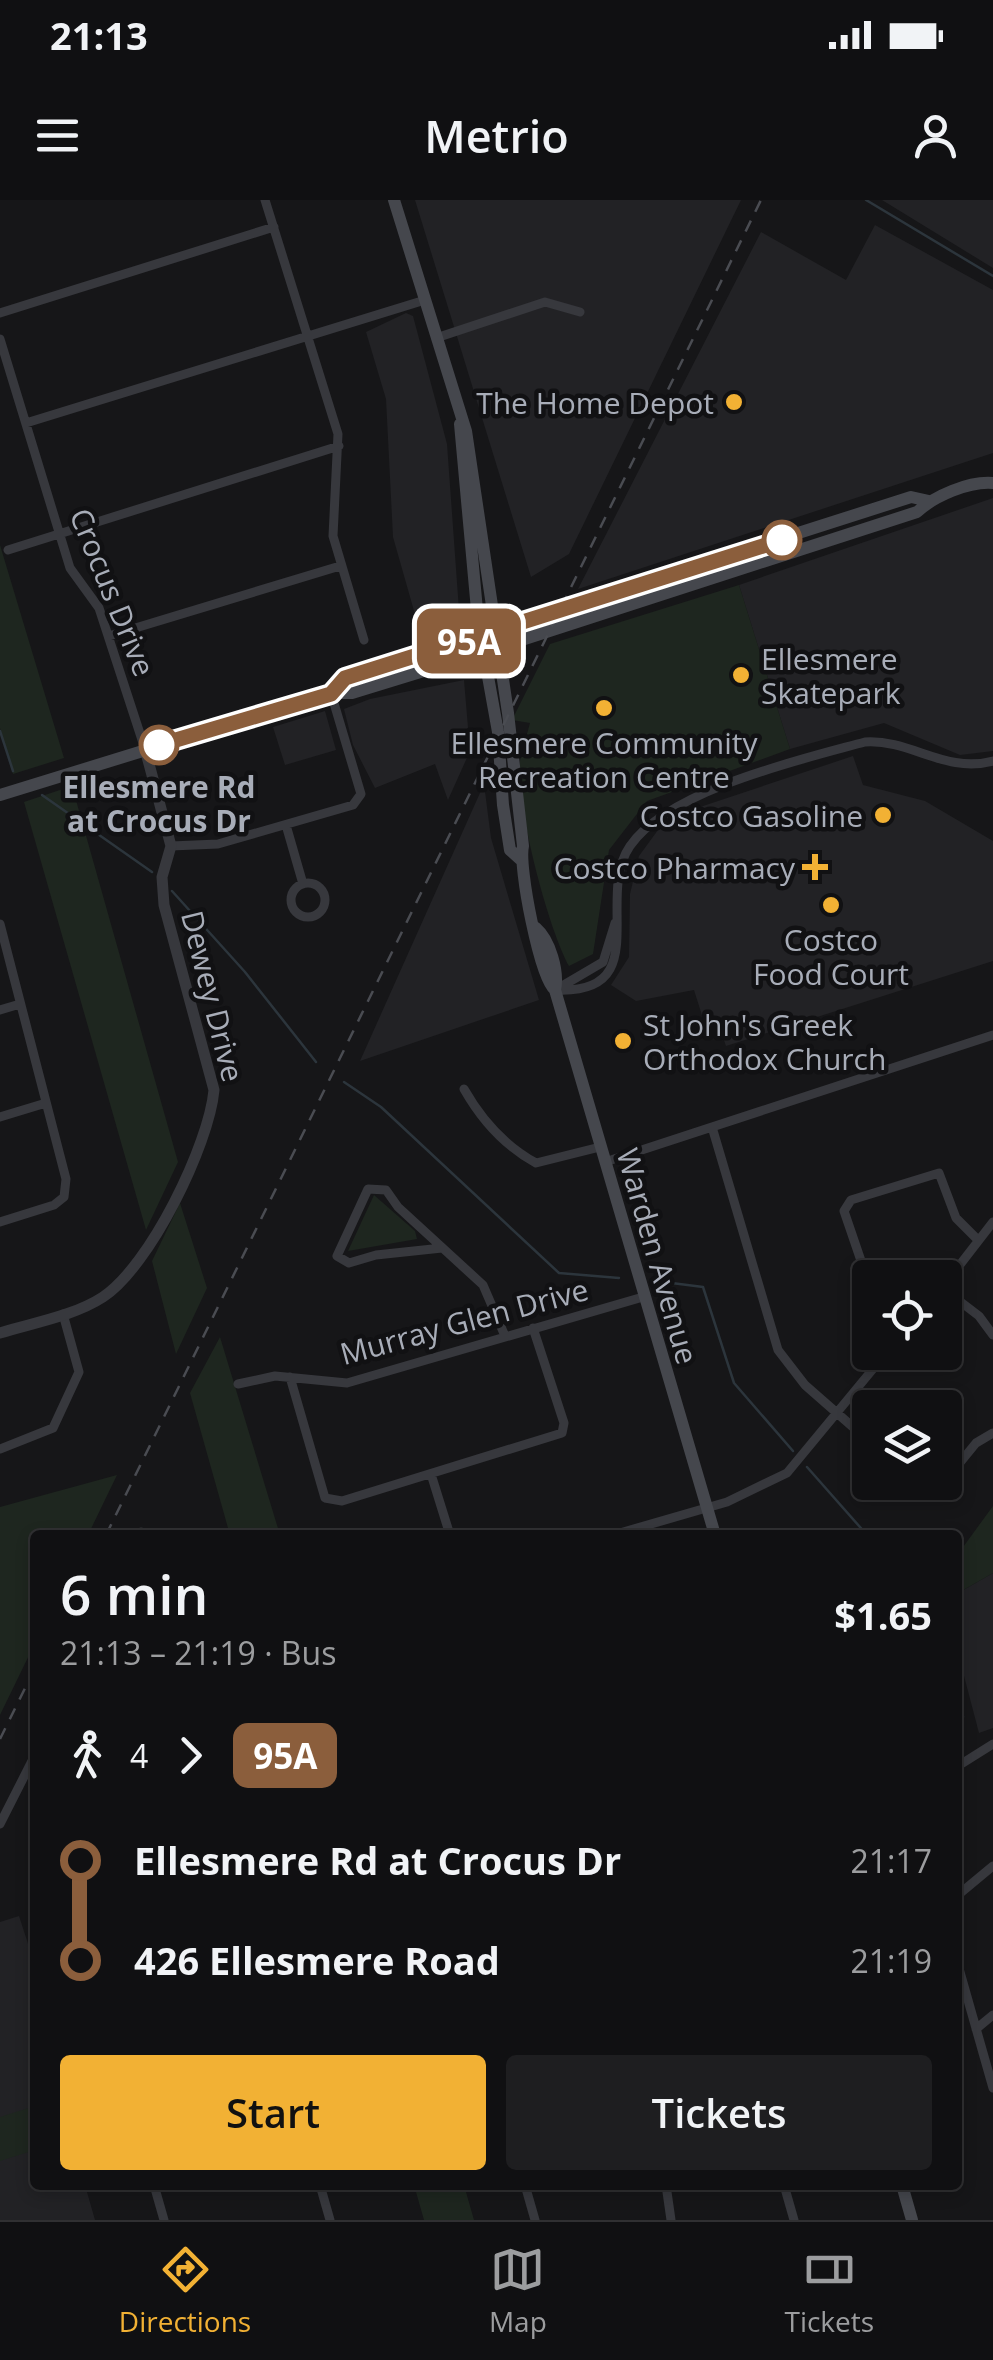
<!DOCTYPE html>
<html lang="en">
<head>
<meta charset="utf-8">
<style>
	body { margin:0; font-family:"Open Sans",sans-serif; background:#1e1e20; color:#f1f3f6; height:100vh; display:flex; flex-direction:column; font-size:38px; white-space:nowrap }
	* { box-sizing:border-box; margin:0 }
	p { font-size:32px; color:#9c9d9f }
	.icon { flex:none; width:55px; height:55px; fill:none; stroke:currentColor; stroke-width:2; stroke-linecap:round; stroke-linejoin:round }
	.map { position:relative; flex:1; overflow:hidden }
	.side { position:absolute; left:30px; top:1330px; width:932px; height:660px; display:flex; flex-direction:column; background:#101012; border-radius:10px; box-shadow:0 5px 15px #0003,0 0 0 2px #303032 }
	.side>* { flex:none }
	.badge { padding:0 20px; border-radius:15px; font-size:35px; line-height:65px }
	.fabs { position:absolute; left:852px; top:1060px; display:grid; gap:20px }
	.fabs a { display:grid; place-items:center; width:110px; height:110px; border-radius:10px; background:#101012; box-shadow:0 5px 15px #0003,0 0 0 2px #303032; font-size:50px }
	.map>.badge { position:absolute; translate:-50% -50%; box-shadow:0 0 0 5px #fff }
	.legs { display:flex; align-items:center; gap:15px; height:110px; padding:0 30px; font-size:32px }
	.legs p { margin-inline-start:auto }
	.head { display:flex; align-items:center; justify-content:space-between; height:170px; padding:0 30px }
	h1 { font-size:55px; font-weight:600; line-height:75px }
	.primary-button { display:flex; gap:20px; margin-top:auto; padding:20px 30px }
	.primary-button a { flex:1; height:115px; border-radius:10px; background:#f2b134; color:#111; font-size:40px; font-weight:600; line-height:115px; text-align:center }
	.primary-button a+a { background:#1e1e20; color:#f1f3f6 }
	ul { padding:0 30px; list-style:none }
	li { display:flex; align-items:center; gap:35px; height:100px; font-size:38px }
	li i { display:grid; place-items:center; width:15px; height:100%; margin:0 12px; background:currentColor }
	li i::after { content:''; width:25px; height:25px; margin:-12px; border:8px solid; border-radius:50%; background:#101012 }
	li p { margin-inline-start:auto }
	li:first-child i { background:linear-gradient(#0000 50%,currentColor 0) }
	li:last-child i { background:linear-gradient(currentColor 50%,#0000 0) }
	.status { display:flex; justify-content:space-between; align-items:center; height:70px; padding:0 50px; background:#101012; direction:ltr }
	.status svg { height:28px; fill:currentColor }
	header { display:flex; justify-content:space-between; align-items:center; height:130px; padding:0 30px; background:#101012; font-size:45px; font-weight:600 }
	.tab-bar { display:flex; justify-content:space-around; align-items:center; height:140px; border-top:2px solid #303032; background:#101012; font-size:28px; color:#9c9d9f }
	.tab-bar a { display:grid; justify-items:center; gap:5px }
	.tab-bar .active { color:#f2b134 }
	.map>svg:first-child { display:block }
	.built { fill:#222225 }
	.green { fill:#1e261f }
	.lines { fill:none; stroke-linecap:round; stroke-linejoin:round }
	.stream { stroke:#2c353c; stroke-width:2.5 }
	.minor { stroke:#37383d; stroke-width:9 }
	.tertiary { stroke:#37383d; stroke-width:11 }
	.secondary { stroke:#45474d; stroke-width:12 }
	.rail { stroke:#4a4c52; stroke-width:2.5; stroke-dasharray:12 10; stroke-linecap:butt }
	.line-1-casing { stroke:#fff; stroke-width:22 }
	.line-1 { stroke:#8b5e3c; stroke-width:15 }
	.poi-dot { fill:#f2b134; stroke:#111113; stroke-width:4 }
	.stop-1-dot { fill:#fff; stroke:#8b5e3c; stroke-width:5 }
	.labels { text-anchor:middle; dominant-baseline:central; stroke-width:9; stroke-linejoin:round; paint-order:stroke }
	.poi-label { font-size:30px; fill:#a8adb8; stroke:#111113; text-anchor:end }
	.street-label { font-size:30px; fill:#a8adb8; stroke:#111113 }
	.stop-label { font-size:30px; font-weight:bold; fill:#a8adb8; stroke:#111113 }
</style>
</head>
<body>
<div class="status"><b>21:13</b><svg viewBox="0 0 49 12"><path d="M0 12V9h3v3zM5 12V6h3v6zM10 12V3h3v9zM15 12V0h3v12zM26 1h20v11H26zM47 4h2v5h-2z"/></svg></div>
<header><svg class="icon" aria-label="menu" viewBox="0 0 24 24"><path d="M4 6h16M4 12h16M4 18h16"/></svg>Metrio<svg class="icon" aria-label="person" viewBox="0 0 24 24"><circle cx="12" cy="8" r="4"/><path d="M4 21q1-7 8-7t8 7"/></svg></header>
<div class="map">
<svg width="993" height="2020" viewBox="0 0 993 2020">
	<rect width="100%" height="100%" fill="#161618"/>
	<path class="built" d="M415 0H741L569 354 531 377Z
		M882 0H993V68Z
		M875 25 993 90V253L578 389 761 32 846 80Z
		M406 113 413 116 447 244 460 424 422 439 393 337 386 199 366 132Z
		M993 298V551L960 555 884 523 790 549 739 385Z
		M464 480 470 551 448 600 435 564 375 588 353 545 344 509 370 499Z
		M325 511 336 550 285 565 273 527Z
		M853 556 863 585 925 601 993 641V761L726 846 722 834 707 831 694 790 636 801 611 785 629 757 630 694 639 656 658 630 685 612Z
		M484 584 491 638 539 800 360 861Z
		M993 1373V1528L979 1533 958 1453V1393Z
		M19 1716 35 1765V1985H85L95 2020H0V1722Z"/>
	<path class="green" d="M0 345 64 558 13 574 0 528Z
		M739 385 790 549 647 601 609 650 593 754 569 766C548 728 515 603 520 561 522 548 527 535 530 523L512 520 550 444Z
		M72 586 178 962 146 1030 24 602Z
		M374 995 415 1031 417 1039 348 1051Z
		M180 1003 207 1088 176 1154 152 1061Z
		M220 1137 280 1335H230L190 1193Z
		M117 1275 88 1335H35V1443L0 1515V1307Z
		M993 1306V1373L958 1393V1354Z
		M35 1906V1950L0 1961V1917Z
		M414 1985H464L474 2020H424Z"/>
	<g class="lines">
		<path class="stream" d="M866 0 993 76
			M0 531 13 571
			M42 595 152 672
			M172 691 245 772 316 862
			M344 882 381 907 559 1073 619 1078
			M656 1081 703 1087 734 1183 793 1251
			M807 1267 867 1335
			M958 1485 963 1517 958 1533"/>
		<path class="minor" d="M265 0 338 234 333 336 364 440
			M0 113 274 27
			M436 138 545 102 580 112
			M0 139 70 368 99 408 145 549
			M26 223 425 100
			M8 350 339 246
			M109 436 340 366
			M286 625 303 684
			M171 646 218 644 353 605 361 594 331 493
			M291 700a17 17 0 1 1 34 0a17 17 0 1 1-34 0Z
			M0 724 66 979 64 997 54 1005 0 1022
			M557 789 603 762 615 723
			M555 790C656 795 594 698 630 646 669 590 799 560 865 542 911 539 945 574 993 561
			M0 810 20 804
			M464 889C481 919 505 946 536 963L600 947
			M0 917 46 903
			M712 927 778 1150 805 1185 870 1242
			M605 962 993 835
			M442 1048 376 1055 349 1063 337 1056 368 989 386 990 398 1007 483 1085 505 1136
			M945 1084 993 1022
			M870 1087 844 1011 851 1000 939 973 956 1018 978 1040
			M945 1090 979 1116 993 1135
			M290 1177 325 1298 342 1301 562 1233 564 1223 533 1128
			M238 1184 275 1176 347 1183 643 1097
			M0 1249 53 1228 79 1172 63 1114
			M431 1274 450 1335
			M945 1281 976 1243 993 1233
			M913 1282 932 1296 944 1282
			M140 1335 141 1332
			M613 1335 727 1302 787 1273 887 1152
			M30 1566 35 1584
			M958 1566 993 1544
			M0 1624 35 1555
			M958 1695 993 1666
			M958 1765 993 1888
			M976 1829 993 1815
			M154 1985 164 2020
			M320 1985 330 2020
			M525 1985 535 2020
			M666 1985 671 2020
			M784 1985 794 2020"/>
		<path class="tertiary" d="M0 1133C32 1123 74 1116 103 1097 150 1066 209 945 214 890L164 705 162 677 171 646 145 549"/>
		<path class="secondary" d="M394 0 466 231 508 513 523 646C518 666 540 778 555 790
			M460 224 478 421 498 532 503 605 510 650 520 659
			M331 493 345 478 911 297 929 301
			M0 595 331 493H352L466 458 917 312C934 296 969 281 993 283
			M536 728C550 740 559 772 555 790L715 1335
			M902 1985 912 2020"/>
		<path class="rail" d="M106 1335 761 0
			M0 1539 35 1468"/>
	</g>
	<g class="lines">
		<defs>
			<path id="line-1" d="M159 545 331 494 345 478 782 340"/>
		</defs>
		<use href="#line-1" class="line-1-casing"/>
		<use href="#line-1" class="line-1"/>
	</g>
	<g class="poi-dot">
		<circle cx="734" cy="202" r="10"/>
		<circle cx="741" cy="475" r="10"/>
		<circle cx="604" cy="508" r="10"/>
		<circle cx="883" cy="615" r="10"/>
		<path d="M810 652h10v10h10v10h-10v10h-10v-10h-10v-10h10z"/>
		<circle cx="831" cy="705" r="10"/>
		<circle cx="623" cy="841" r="10"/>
	</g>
	<g class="stop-1-dot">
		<circle cx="782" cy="340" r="18"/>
		<circle cx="159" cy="545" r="18"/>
	</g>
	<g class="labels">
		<g class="poi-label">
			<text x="714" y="202">The Home Depot</text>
			<text x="761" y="458" text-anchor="start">Ellesmere<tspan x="761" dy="34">Skatepark</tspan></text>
			<text x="604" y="542" text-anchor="middle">Ellesmere Community<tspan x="604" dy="34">Recreation Centre</tspan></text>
			<text x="863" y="615">Costco Gasoline</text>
			<text x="795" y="667">Costco Pharmacy</text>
			<text x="831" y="739" text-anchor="middle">Costco<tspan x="831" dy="34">Food Court</tspan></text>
			<text x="643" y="824" text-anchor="start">St John's Greek<tspan x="643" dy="34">Orthodox Church</tspan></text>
		</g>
		<g class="street-label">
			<text transform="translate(113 392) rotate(68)">Crocus Drive</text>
			<text transform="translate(213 796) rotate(76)">Dewey Drive</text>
			<text transform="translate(658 1056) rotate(74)">Warden Avenue</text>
			<text transform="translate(464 1121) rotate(-15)">Murray Glen Drive</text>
		</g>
		<g class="stop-label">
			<text x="159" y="586">Ellesmere Rd<tspan x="159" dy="34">at Crocus Dr</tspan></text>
		</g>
	</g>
</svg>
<div class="fabs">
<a><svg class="icon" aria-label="locate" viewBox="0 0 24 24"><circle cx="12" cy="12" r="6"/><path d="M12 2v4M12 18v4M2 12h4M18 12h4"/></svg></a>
<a><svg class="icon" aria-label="layers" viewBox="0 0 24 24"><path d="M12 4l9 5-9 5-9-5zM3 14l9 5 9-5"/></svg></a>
</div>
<b class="badge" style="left:469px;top:441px;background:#8b5e3c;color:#fff">95A</b>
<section class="side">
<div class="head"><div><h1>6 min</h1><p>21:13 – 21:19 · Bus</p></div><b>$1.65</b></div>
<div class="legs"><svg class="icon" aria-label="walk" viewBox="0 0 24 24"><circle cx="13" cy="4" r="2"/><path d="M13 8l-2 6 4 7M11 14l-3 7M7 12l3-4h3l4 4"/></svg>4<svg class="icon" aria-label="forward" viewBox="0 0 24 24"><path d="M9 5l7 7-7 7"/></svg><b class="badge" style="background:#8b5e3c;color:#fff">95A</b></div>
<ul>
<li><i style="color:#8b5e3c"></i><b>Ellesmere Rd at Crocus Dr</b><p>21:17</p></li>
<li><i style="color:#8b5e3c"></i><b>426 Ellesmere Road</b><p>21:19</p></li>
</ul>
<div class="primary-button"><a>Start</a><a>Tickets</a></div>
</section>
</div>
<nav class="tab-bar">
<a class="active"><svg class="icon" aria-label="directions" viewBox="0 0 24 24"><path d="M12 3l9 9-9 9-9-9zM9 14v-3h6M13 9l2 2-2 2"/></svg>Directions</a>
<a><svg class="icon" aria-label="map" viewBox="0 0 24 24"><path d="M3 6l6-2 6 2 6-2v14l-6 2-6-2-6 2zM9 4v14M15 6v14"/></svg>Map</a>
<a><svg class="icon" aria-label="tickets" viewBox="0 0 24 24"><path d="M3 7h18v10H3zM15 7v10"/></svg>Tickets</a>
</nav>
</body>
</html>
